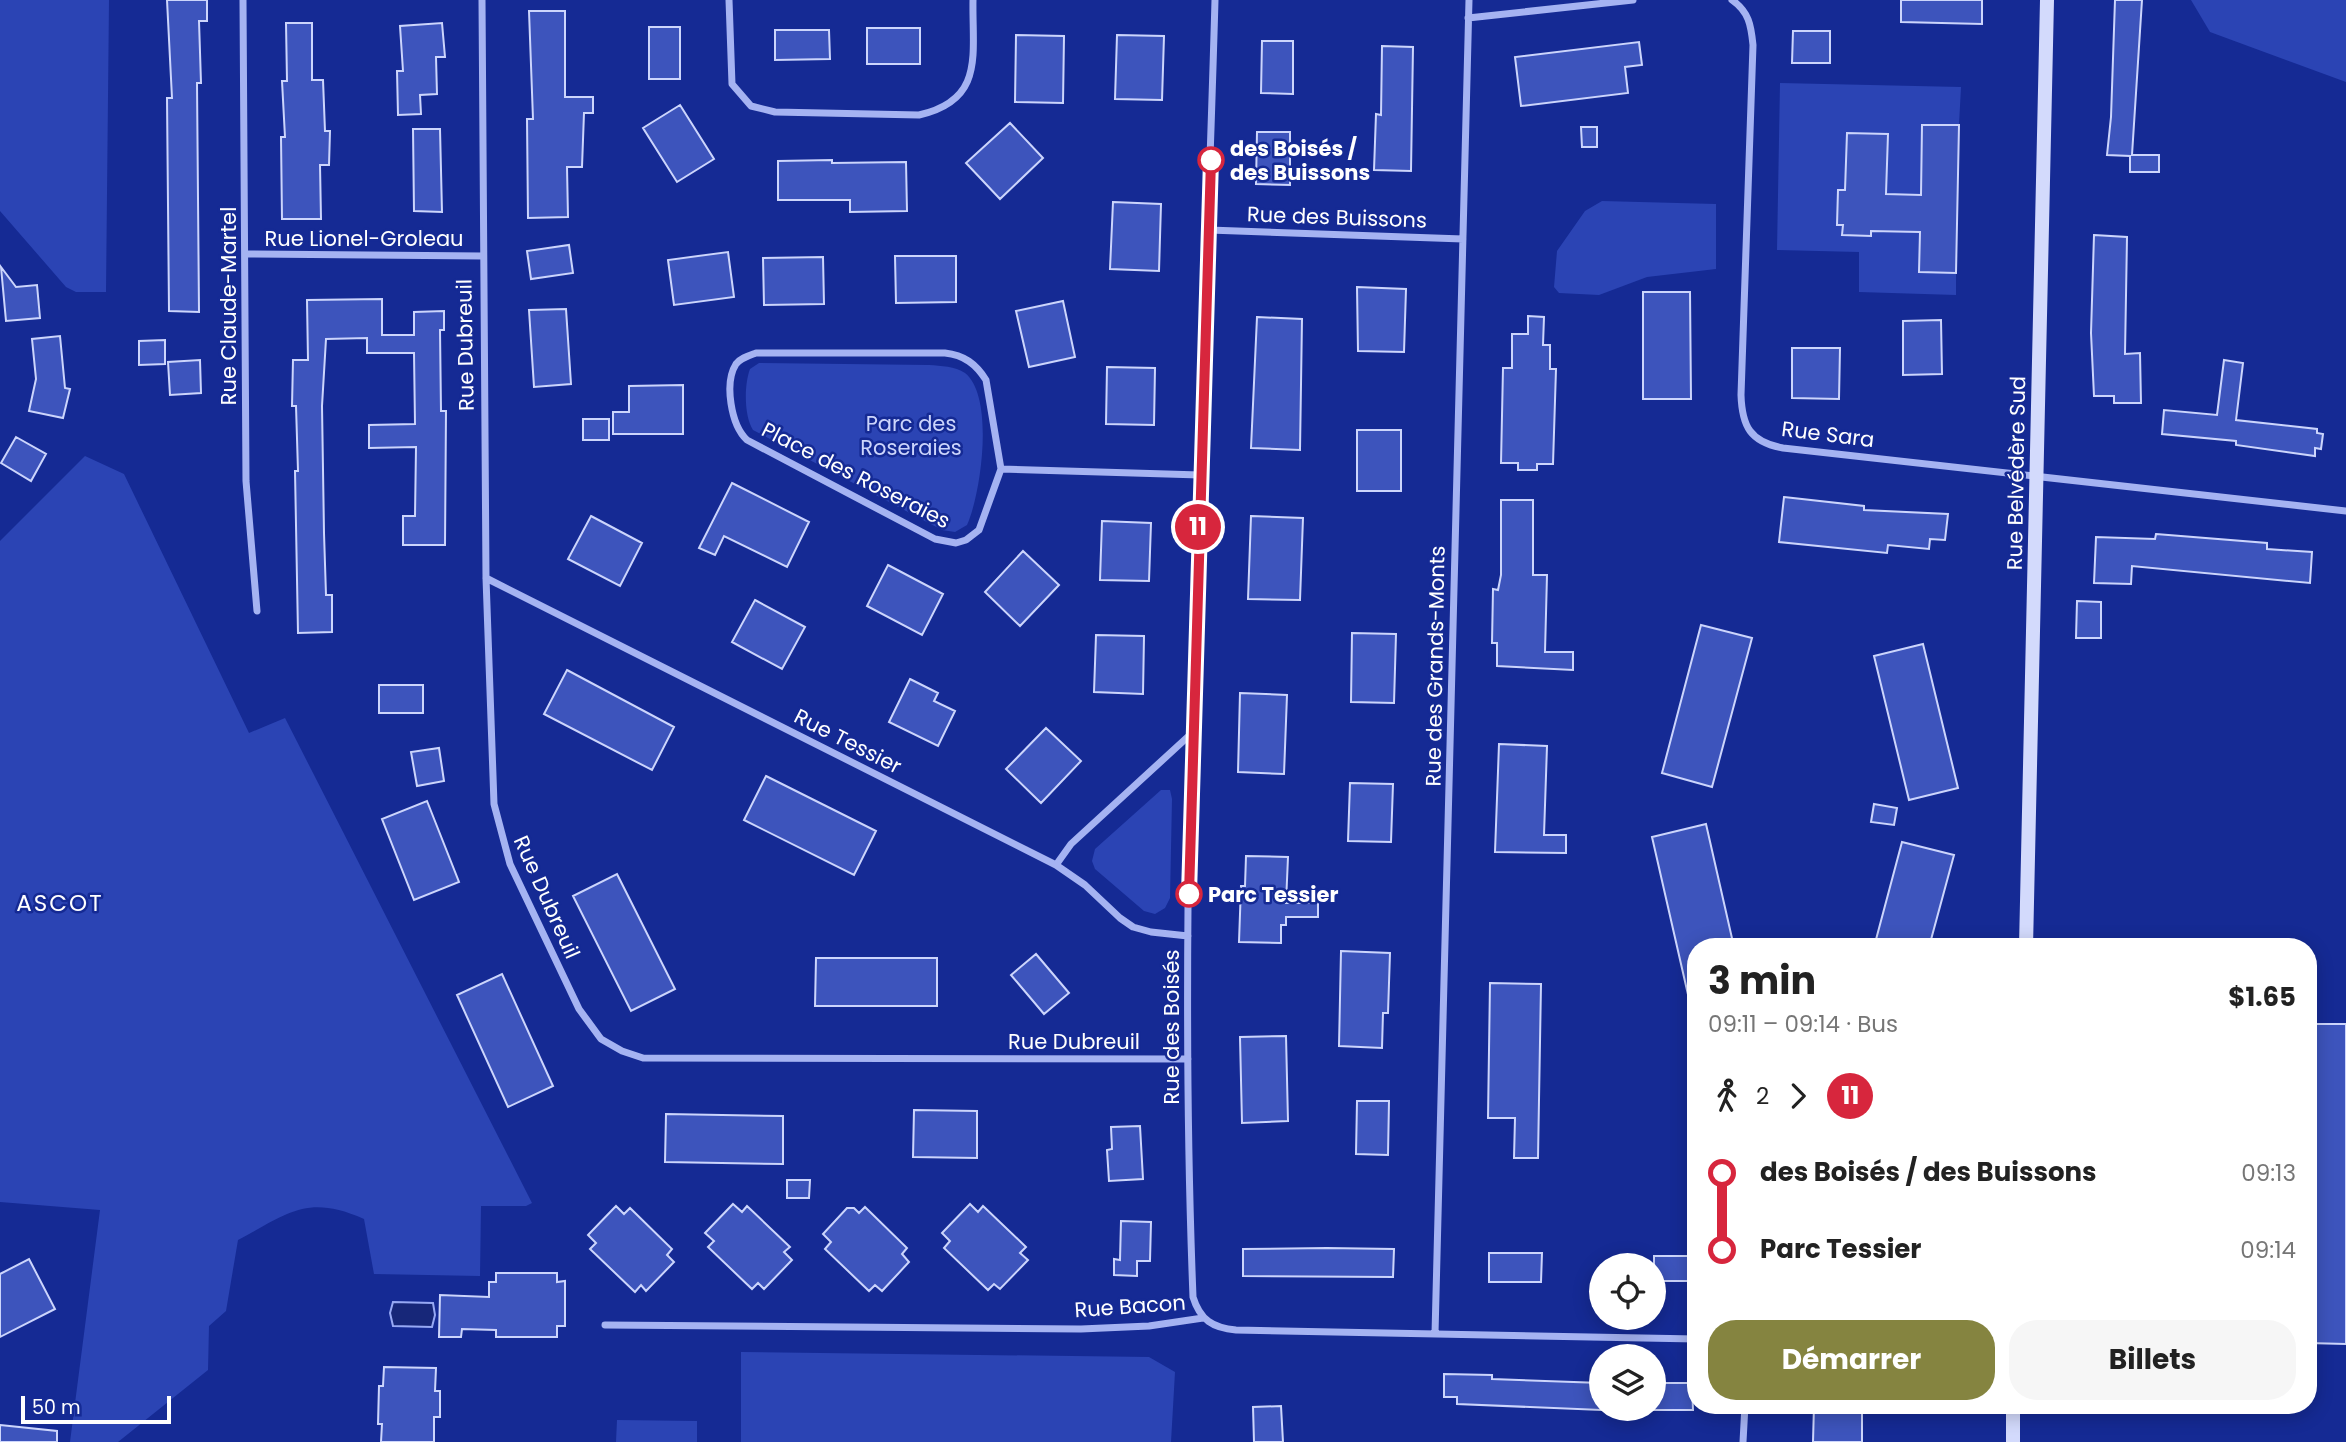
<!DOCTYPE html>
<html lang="fr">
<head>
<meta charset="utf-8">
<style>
	body { margin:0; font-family:Poppins,sans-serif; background:#f6f6f6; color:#222; height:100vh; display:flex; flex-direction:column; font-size:26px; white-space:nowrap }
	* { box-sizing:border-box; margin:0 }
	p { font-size:23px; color:#767676 }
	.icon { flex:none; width:38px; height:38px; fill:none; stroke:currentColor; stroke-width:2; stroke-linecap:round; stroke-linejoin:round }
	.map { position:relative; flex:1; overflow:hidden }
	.drawer { position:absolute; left:1687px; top:938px; width:630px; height:476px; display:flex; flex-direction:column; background:#fff; border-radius:28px; box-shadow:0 4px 18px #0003 }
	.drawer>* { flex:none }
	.badge { padding:0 14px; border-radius:23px; font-size:24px; line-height:46px }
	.tools { position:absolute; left:1589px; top:1253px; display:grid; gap:14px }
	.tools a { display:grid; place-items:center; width:77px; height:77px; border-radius:50%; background:#fff; box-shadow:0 4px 18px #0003; font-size:35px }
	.scale { position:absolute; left:21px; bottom:18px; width:150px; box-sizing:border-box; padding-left:7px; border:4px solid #fff; border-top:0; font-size:19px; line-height:24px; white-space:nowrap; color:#fff; -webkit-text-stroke:5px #152a94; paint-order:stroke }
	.map>.badge { position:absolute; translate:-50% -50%; box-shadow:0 0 0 4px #fff }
	.legs { display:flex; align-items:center; gap:10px; height:77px; padding:0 21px; font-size:23px }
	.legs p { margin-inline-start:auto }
	.head { display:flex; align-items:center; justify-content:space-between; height:119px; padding:0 21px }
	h1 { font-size:38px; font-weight:700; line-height:52px }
	.button { display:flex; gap:14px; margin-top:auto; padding:14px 21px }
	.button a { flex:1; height:80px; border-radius:28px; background:#858440; color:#fff; font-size:28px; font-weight:700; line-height:80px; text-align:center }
	.button a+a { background:#f6f6f6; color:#222 }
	ul { padding:0 21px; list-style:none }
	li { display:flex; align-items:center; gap:24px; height:77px; font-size:26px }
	li i { display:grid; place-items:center; width:10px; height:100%; margin:0 9px; background:currentColor }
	li i::after { content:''; width:18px; height:18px; margin:-9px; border:5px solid; border-radius:50%; background:#fff }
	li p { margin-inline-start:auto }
	li:first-child i { background:linear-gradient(#0000 50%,currentColor 0) }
	li:last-child i { background:linear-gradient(currentColor 50%,#0000 0) }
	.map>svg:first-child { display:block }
	.green { fill:#2b44b4 }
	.water { fill:#172779; stroke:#97a9f4; stroke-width:2 }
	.building { fill:#3d54bc; stroke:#ccd5fc; stroke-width:2 }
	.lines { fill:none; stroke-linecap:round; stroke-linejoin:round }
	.street { stroke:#a5b3f2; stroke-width:7 }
	.secondary { stroke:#d3dafc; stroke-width:14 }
	.line-1-casing { stroke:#fff; stroke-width:16 }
	.line-1 { stroke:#d7263d; stroke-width:10 }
	.stop-1-dot { fill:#fff; stroke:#d7263d; stroke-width:3.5 }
	.labels { text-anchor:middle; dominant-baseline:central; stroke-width:5; stroke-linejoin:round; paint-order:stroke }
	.stop-label { font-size:21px; font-weight:bold; fill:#fff; stroke:#152a94; text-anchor:start }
	.street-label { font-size:21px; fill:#fff; stroke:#152a94 }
	.park-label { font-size:21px; fill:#ccd5fc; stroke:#152a94 }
	.neighbourhood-label { font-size:23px; letter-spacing:2px; fill:#fff; stroke:#152a94 }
</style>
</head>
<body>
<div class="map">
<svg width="2346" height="1442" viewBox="0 0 2346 1442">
	<rect width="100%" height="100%" fill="#152a94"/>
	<path class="green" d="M0 0H109L106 292H76L66 287 0 211Z
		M2191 0H2346V82L2210 32Z
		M1780 83 1961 87 1959 125H1922L1921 195 1886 194 1888 134 1847 133 1842 235 1870 236 1872 213 1920 232 1919 272 1956 273V295L1859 292V252L1777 250Z
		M1602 201 1716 204V269L1647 277 1599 295 1559 293 1554 287 1557 251 1585 211Z
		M759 363 929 365C941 366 955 366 965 373 995 397 981 494 967 525L955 532 942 530 753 430C744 416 744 385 750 369Z
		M85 456 124 474 249 733 285 718 532 1203 526 1206H481L480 1276 374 1274 364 1219C307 1194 289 1213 238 1240L226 1311 209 1326 208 1370 118 1442H70L100 1210 0 1202V541Z
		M1161 790H1170L1172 799 1170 898 1165 908 1155 914 1144 911 1095 869 1092 861 1095 849Z
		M741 1352 1149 1357 1175 1372 1171 1442H741Z
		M617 1420 697 1421V1442H616Z"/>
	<path class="water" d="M393 1302 433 1303 435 1315 432 1327 393 1326 390 1313Z"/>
	<path class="building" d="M167 0H207V21H199L201 83H197L199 312 169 311 167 98H172Z
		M1901 0H1982V24L1901 22Z
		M2115 0H2142L2132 155H2159V172H2130V156L2107 155 2111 117Z
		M529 11H565V97H593V113H584L582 167H567L568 217 528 218 527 119H533Z
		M286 23H312V80H323L325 131H330L329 165H320L321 219H282L281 137H285L282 81H287Z
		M442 23 445 57H436L437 94 420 95 421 114 398 115 397 71H403L400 26Z
		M649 27H680V79H649Z
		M867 28H920V64H867Z
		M775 30H829L830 59 775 60Z
		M1793 31H1830V63H1792Z
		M1016 35 1064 36 1063 103 1015 102Z
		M1117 35 1164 36 1162 100 1115 99Z
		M1262 41H1293V94L1261 93Z
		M1639 42 1642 65 1625 67 1628 93 1521 106 1515 57Z
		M1382 46 1413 47 1411 171 1374 170 1376 114 1381 115Z
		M680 105 714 159 677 182 643 128Z
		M1010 123 1043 158 1000 199 966 163Z
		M1922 125H1959L1956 273 1919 272 1920 232 1871 231V236L1842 235 1843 225H1837L1838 190H1845L1847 133 1888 134 1886 194 1921 195Z
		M1581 127H1597V147H1582Z
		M413 129H440L442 212 414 211Z
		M1257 132H1290V185L1256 184Z
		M832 160V163L906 162 907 211 850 212V200H778V161Z
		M1113 202 1161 204 1159 271 1110 269Z
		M2094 235 2127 237 2125 354 2140 353 2141 403H2114V396H2094L2091 333Z
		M569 245 573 273 531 279 527 251Z
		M728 252 734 297 674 305 668 260Z
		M895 256H956V302L896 303Z
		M823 257 824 304 764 305 763 258Z
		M1 267 16 287 37 285 40 318 6 321Z
		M1357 287 1406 289 1404 352 1358 351Z
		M1643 292H1690L1691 399H1643Z
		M382 299V335H414V312L444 311V330H440L441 411H446L445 545H403V516H415L416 447 369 448V425L415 424 414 353H367V338L326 339 322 406 324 533 326 595H332V632L298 633 295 471H298L296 406H292L293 360H308L307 300Z
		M1063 301 1075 357 1029 367 1016 311Z
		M566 309 571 384 534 387 529 310Z
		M1528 316 1544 317 1543 345H1550V369H1556L1553 464H1537V470H1518V463H1501L1503 368H1512V334H1528Z
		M1257 317 1302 319 1300 450 1251 448Z
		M1941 320 1942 374 1903 375V321Z
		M60 336 65 388 70 389 63 418 29 411 36 379 32 339Z
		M165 340V364L139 365V341Z
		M1792 348H1840L1839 399 1792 398Z
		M200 360 201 393 170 395 168 362Z
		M2224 360 2243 363 2236 420 2317 429V433L2323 434 2321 449 2315 448V456L2236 445V441L2162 434 2164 410 2217 415Z
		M1107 367 1155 368 1154 425 1106 424Z
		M683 385V434H613V412H629V386Z
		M583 419H609V440H583Z
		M1357 430H1401V491H1357Z
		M16 437 46 454 31 481 1 463Z
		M732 483 809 522 787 567 724 536 715 555 699 548Z
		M1784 497 1864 506V510L1948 514 1945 540 1930 539 1929 549 1888 545 1887 553 1779 542Z
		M1501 500H1533V575H1547L1545 652H1573V670L1497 666V643H1492L1493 589 1498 590 1501 575Z
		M591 516 642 543 620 586 568 559Z
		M1251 516 1303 518 1300 600 1248 599Z
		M1102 521 1151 523 1149 581 1100 580Z
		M2156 534 2267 543V549L2312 552 2310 583 2132 566 2131 584 2094 583 2096 537 2155 539Z
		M1023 551 1059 585 1020 626 985 592Z
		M888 565 943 594 922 635 867 606Z
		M755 600 805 627 782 669 732 642Z
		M2077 601 2101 602V638H2076Z
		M1701 625 1752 638 1712 787 1662 773Z
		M1352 633 1396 634 1394 703 1351 702Z
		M1096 635 1144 636 1143 694 1094 692Z
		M1923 644 1958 788 1909 800 1874 656Z
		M567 670 674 727 652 770 544 714Z
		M910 679 938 693 934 701 955 711 938 746 889 722Z
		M379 685H423V713H379Z
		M1240 693 1287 695 1284 774 1238 772Z
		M1046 728 1081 761 1041 803 1006 769Z
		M1499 744 1547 746 1544 835H1566V853L1495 852Z
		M439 748 444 781 417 786 411 752Z
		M766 776 876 831 854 875 744 820Z
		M1350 783 1393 784 1391 842 1348 841Z
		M427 801 459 882 414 900 382 819Z
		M1874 804 1897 808 1894 825 1871 822Z
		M1706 824 1734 947H1696V999H1689L1652 837Z
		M1902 842 1954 855 1929 947H1874Z
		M1246 856 1288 857 1286 903H1318V917H1286V925H1281V943L1239 942 1241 886H1245Z
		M617 874 675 989 631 1011 573 896Z
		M1341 951 1390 953 1388 1013H1383L1382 1048 1339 1046Z
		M1036 954 1069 993 1044 1014 1011 975Z
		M816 958H937V1006H815Z
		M502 974 553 1086 508 1107 457 995Z
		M1490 983 1541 984 1538 1158H1514L1515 1118H1488Z
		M2308 1024H2346V1344L2308 1343Z
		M1286 1036 1288 1121 1242 1123 1240 1037Z
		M1357 1101H1389L1388 1155 1356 1154Z
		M914 1110 977 1111V1158L913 1157Z
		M666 1114 783 1116V1164L665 1162Z
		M1140 1126 1143 1179 1109 1181 1107 1150 1112 1149 1111 1127Z
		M787 1180H810L809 1198H787Z
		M733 1204 742 1212 747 1206 790 1247 784 1252 792 1260 764 1289 758 1283 752 1289 708 1247 714 1241 705 1233Z
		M970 1204 978 1212 983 1206 1026 1247 1020 1253 1028 1260 1000 1289 994 1284 988 1290 944 1248 950 1241 942 1233Z
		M616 1206 624 1214 630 1208 672 1249 667 1255 674 1262 646 1291 641 1285 635 1292 590 1249 596 1243 588 1235Z
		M865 1207 907 1248 902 1254 909 1262 882 1291 875 1285 869 1291 825 1249 831 1242 823 1234 847 1208H854L859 1213Z
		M1121 1221 1151 1222 1150 1261H1137V1276L1114 1275V1259L1120 1260Z
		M1327 1248 1394 1249 1393 1277 1243 1276V1249Z
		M1489 1253H1542L1541 1282H1489Z
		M1654 1256H1696V1281H1654Z
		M29 1259 55 1309 0 1337V1274Z
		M496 1273H557V1282L565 1281V1326H557V1337H496V1330L462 1329 461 1337H439L440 1295 489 1297V1282H496Z
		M384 1367 436 1368 435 1391H440V1417H434V1442H381L382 1424H378L379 1386H383Z
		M1444 1374 1492 1375V1379L1601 1383V1410L1457 1404V1397H1444Z
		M1654 1383H1692L1693 1410H1654Z
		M1814 1405H1862V1442H1813Z
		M1281 1406 1283 1442H1254L1253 1407Z
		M0 1425 57 1431V1442H0Z"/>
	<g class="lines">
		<path class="street" d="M243 0 246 481 257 611
			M482 0 486 578 494 804 510 864 579 1009 601 1039 622 1051 643 1058 1188 1059
			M729 0 732 84 751 106 775 112 919 115C985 100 972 55 973 0
			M1215 0C1203 432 1176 865 1193 1297 1200 1320 1213 1328 1236 1330L1696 1339
			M1732 0C1749 12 1751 25 1753 45L1741 395C1742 426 1750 442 1783 448L2346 511
			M1468 18 1633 0
			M1209 230 1463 239
			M246 254 482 256
			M756 353H945C964 355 976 364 986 380L1001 469 979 530 966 540 956 543 935 539 747 440C731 425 724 383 736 364 741 358 748 356 756 353Z
			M1001 469 1200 475
			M486 578 1056 865 1085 885 1120 918 1133 927 1151 932 1188 936
			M1056 865 1071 844 1192 733
			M605 1325 1081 1329 1149 1326 1203 1318
			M1435 1334 1469 0
			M1743 1442 1745 1405"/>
		<path class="secondary" d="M2026 947 2047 0
			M2013 1442V1405"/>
	</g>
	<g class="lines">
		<defs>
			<path id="line-1" d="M1189 894 1211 160"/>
		</defs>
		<use href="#line-1" class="line-1-casing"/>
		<use href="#line-1" class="line-1"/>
	</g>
	<g class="stop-1-dot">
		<circle cx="1211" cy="160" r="12"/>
		<circle cx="1189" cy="894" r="12"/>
	</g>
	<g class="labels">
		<g class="stop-label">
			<text x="1230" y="148">des Boisés /<tspan x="1230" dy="24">des Buissons</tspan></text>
			<text x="1208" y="894">Parc Tessier</text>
		</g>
		<g class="street-label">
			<text transform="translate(1337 217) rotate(2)">Rue des Buissons</text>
			<text x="364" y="238">Rue Lionel-Groleau</text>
			<text transform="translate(228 306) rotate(-90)">Rue Claude-Martel</text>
			<text transform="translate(465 345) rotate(-91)">Rue Dubreuil</text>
			<text transform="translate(1828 434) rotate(7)">Rue Sara</text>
			<text transform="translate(2016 473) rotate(-89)">Rue Belvédère Sud</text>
			<text transform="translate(856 475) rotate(27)">Place des Roseraies</text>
			<text transform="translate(1435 666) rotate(-89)">Rue des Grands-Monts</text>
			<text transform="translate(848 741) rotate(27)">Rue Tessier</text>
			<text transform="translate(547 897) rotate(66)">Rue Dubreuil</text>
			<text transform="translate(1171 1027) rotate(-90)">Rue des Boisés</text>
			<text x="1074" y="1041">Rue Dubreuil</text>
			<text transform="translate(1130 1306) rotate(-4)">Rue Bacon</text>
		</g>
		<g class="park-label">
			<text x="911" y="423">Parc des<tspan x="911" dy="24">Roseraies</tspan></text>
		</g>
		<g class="neighbourhood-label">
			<text x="60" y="903">ASCOT</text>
		</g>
	</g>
</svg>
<div class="tools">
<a><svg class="icon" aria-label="locate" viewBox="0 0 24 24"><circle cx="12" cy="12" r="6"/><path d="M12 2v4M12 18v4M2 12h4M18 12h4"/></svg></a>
<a><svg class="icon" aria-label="layers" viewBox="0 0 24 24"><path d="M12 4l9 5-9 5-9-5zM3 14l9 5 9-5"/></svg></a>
</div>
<div class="scale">50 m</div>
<b class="badge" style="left:1198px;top:527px;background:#d7263d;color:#fff">11</b>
<section class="drawer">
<div class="head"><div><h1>3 min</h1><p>09:11 – 09:14 · Bus</p></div><b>$1.65</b></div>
<div class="legs"><svg class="icon" aria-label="walk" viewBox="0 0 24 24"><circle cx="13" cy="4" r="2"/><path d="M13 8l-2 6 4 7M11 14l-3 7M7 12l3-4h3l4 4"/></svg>2<svg class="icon" aria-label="forward" viewBox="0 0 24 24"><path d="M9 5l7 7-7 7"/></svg><b class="badge" style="background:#d7263d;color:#fff">11</b></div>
<ul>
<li><i style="color:#d7263d"></i><b>des Boisés / des Buissons</b><p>09:13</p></li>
<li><i style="color:#d7263d"></i><b>Parc Tessier</b><p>09:14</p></li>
</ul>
<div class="button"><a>Démarrer</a><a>Billets</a></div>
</section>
</div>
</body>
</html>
